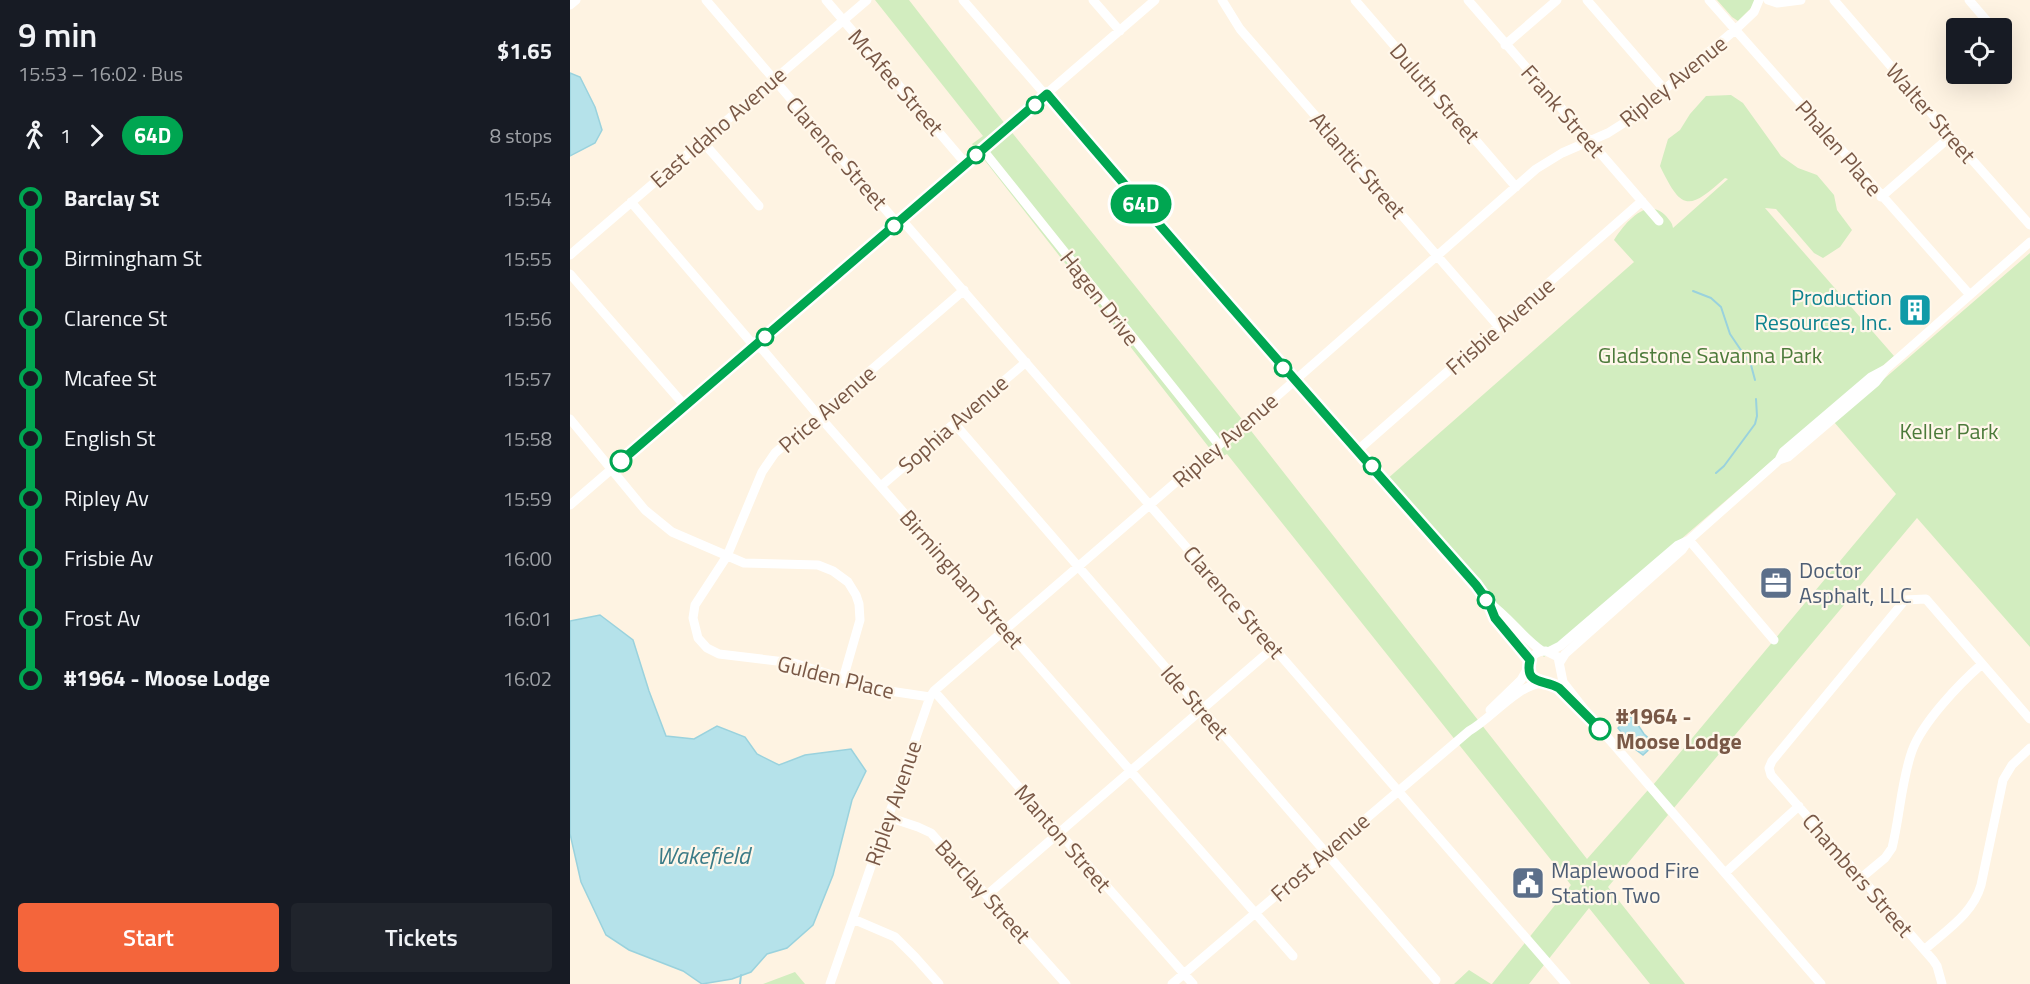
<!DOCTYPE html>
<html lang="en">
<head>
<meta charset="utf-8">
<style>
	body { margin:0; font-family:"Titillium Web",sans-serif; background:#20242c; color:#f1f3f6; height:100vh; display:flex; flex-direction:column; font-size:22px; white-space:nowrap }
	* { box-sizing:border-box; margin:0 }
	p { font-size:20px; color:#9ea1a6 }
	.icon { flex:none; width:33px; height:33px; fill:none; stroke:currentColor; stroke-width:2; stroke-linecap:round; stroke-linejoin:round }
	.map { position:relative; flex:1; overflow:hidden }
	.sheet { display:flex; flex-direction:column; background:#171b24; width:570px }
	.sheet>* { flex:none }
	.badge { padding:0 12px; border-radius:20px; font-size:21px; line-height:39px }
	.controls { position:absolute; left:1376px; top:18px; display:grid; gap:12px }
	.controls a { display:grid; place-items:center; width:66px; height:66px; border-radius:6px; background:#171b24; box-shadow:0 6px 24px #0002; font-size:30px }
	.map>.badge { position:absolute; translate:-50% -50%; box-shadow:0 0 0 3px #fff }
	.legs { display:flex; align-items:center; gap:9px; height:66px; padding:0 18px; font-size:20px }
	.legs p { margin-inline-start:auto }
	.overview { display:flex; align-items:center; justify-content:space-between; height:102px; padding:0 18px }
	h1 { font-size:33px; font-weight:600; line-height:45px }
	.cta { display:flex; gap:12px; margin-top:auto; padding:12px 18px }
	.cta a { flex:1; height:69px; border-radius:6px; background:#f4653b; color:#fff; font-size:24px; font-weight:600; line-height:69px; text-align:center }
	.cta a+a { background:#20242c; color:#f1f3f6 }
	ul { padding:0 18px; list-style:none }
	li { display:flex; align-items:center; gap:21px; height:60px; font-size:22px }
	li i { display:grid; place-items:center; width:9px; height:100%; margin:0 8px; background:currentColor }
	li i::after { content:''; width:15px; height:15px; margin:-8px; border:4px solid; border-radius:50%; background:#171b24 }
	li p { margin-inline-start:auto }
	li:first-child i { background:linear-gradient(#0000 50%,currentColor 0) }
	li:last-child i { background:linear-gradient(currentColor 50%,#0000 0) }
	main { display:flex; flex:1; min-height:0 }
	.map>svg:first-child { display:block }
	.green { fill:#d2edbf }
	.water { fill:#b5e2ea; stroke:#9ad2dd; stroke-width:1.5 }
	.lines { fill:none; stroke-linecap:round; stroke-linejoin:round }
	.stream { stroke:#9ad2dd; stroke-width:2 }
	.minor { stroke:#fff; stroke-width:9 }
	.line-1-casing { stroke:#fff; stroke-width:14 }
	.line-1 { stroke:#00a651; stroke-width:9 }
	.stop-1-dot { fill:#fff; stroke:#00a651; stroke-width:3 }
	.labels { text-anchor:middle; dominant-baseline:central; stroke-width:4.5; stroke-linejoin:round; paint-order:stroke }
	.street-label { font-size:22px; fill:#795846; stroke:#fff7ea }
	.culture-label { font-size:22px; fill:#0d838f; stroke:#fff7ea; text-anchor:end }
	.park-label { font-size:22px; fill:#4c7a3a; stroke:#fff7ea }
	.service-label { font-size:22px; fill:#4e5e75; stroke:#fff7ea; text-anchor:start }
	.stop-label { font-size:22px; font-weight:bold; fill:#795846; stroke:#fff7ea; text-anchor:start }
	.water-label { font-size:24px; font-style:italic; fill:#3b7b87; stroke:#fff7ea }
</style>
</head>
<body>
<main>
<section class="sheet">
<div class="overview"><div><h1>9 min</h1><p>15:53 – 16:02 · Bus</p></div><b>$1.65</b></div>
<div class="legs"><svg class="icon" aria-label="walk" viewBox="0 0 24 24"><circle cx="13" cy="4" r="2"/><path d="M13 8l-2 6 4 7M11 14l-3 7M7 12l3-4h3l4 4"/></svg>1<svg class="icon" aria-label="forward" viewBox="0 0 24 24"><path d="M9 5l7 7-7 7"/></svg><b class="badge" style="background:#00a651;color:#fff">64D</b><p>8 stops</p></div>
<ul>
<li><i style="color:#00a651"></i><b>Barclay St</b><p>15:54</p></li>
<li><i style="color:#00a651"></i><span>Birmingham St</span><p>15:55</p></li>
<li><i style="color:#00a651"></i><span>Clarence St</span><p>15:56</p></li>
<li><i style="color:#00a651"></i><span>Mcafee St</span><p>15:57</p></li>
<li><i style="color:#00a651"></i><span>English St</span><p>15:58</p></li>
<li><i style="color:#00a651"></i><span>Ripley Av</span><p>15:59</p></li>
<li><i style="color:#00a651"></i><span>Frisbie Av</span><p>16:00</p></li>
<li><i style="color:#00a651"></i><span>Frost Av</span><p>16:01</p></li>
<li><i style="color:#00a651"></i><b>#1964 - Moose Lodge</b><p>16:02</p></li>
</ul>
<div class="cta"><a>Start</a><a>Tickets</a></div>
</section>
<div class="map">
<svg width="1460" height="984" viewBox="0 0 1460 984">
	<rect width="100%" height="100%" fill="#fef3e2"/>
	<path class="green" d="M305 0H339L432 120 667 413 1017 859 1078 790 1098 815 1038 887 1115 984H1080L1019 908 959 984H922L1001 885 657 454 648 459 402 144 413 136Z
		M1147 0H1186L1181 8 1168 21 1162 17Z
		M1161 95 1173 103 1211 156 1228 168 1247 175 1264 195 1267 210 1282 230 1270 247 1253 258 1244 253 1206 209 1195 208 1324 356 974 657 816 480 1064 262 1044 240C1054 224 1077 195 1096 216 1100 221 1102 222 1103 228L1158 179 1155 178C1119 210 1112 212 1090 166L1098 139 1110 130 1120 114 1136 96Z
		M1460 253V647L1347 518 1103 809 1083 785 1326 494 1264 422Z
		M899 970 921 984H884Z
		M225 972 235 984H193Z"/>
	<path class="water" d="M0 73 10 77 25 107 32 130 25 143 0 156Z
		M30 615 63 640 79 691 96 736 124 739 147 726 175 737 187 754 209 765 235 755 281 749 296 771 282 800 263 875 243 925 217 948 197 954 181 972 162 979 132 984 113 971 59 950 36 935 11 882 0 834V621Z
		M1062 716 1074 734 1085 744 1073 755 1065 749 1060 739 1055 737 1048 728 1055 720Z"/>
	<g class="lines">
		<path class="stream" d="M1123 291 1141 298 1151 307 1160 334 1181 365 1185 380
			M1146 473 1154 466 1185 424 1187 416 1186 399
			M170 984 171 975"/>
		<path class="minor" d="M136 0 327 223
			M256 0 396 164
			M393 0 724 381 788 450 906 585 919 603 925 618 960 660
			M523 0 550 31
			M652 0 670 29 929 327
			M785 0 946 187
			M898 0 1089 221
			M1017 0 1094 89
			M1139 0 1400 295
			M1198 0 1207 3 1231 0
			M1264 0 1381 136 1460 225
			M1399 0 1423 28
			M0 5 6 0
			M1431 37 1436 43
			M935 45 987 0
			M132 141 189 206
			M413 150 649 445
			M1311 197 1381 136
			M61 202 180 341 193 350 248 415 723 956
			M331 219 996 984
			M0 255 297 0
			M0 274 115 406
			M0 419 75 510 102 532 174 563 248 565 263 571 278 582 286 595 289 604 290 620 273 679
			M384 423 866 980
			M788 450 1072 201
			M1209 460 1218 457 1306 382 1316 369 1460 242
			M311 486 456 362
			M0 505 585 0
			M1119 540 1204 640
			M919 603C939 617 952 637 972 651
			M980 651 990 646 1108 545 1119 540
			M990 662 995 654 1112 550 1119 540 1209 460 1213 452 1301 377 1316 369
			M364 691 623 984
			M360 697 306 689 224 663 149 654 137 648 128 638 123 618 125 605 157 556 192 472 205 453 394 290
			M920 710 951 680 958 668
			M1025 723C1013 712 1001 696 987 687 976 679 962 686 958 668 959 657 966 651 976 651L988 657 993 682 1025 723 1251 984
			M318 817 348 827 361 833 496 984
			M1155 873 1229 806
			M1291 878 1315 858 1322 848C1330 816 1331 782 1342 751 1352 723 1389 684 1412 664
			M417 895 703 648
			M283 919 325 937 345 957 369 984
			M1354 950C1375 931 1403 914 1411 885L1433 780 1442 765 1460 748
			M260 984 360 697 364 691 649 445 665 433 966 169 992 153 1038 133 1057 121 1165 30 1184 12 1189 0
			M602 984 899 731C922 718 946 686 972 683
			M1372 984 1367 966 1363 960 1201 775 1199 768 1202 761 1335 600 1356 599 1460 719"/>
	</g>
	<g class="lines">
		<defs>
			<path id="line-1" d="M51 461 477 94C618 260 762 422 906 585L919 603 925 618 960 660C954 686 975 679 989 688L1030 729"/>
		</defs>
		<use href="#line-1" class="line-1-casing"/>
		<use href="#line-1" class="line-1"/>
	</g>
	<defs>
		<symbol id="building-square" viewBox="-11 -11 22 22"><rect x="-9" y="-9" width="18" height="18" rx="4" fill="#0f9aa8" stroke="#fff7ea"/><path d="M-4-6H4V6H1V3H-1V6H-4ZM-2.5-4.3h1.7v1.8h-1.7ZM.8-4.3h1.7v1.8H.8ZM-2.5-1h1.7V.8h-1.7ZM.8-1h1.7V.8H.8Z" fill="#fff"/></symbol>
		<symbol id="office-square" viewBox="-11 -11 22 22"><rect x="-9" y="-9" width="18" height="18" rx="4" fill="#5c6f8a" stroke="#fff7ea"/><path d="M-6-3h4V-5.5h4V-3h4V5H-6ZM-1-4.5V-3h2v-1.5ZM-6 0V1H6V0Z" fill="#fff"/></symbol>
		<symbol id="civic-square" viewBox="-11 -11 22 22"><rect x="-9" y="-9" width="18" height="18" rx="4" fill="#5c6f8a" stroke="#fff7ea"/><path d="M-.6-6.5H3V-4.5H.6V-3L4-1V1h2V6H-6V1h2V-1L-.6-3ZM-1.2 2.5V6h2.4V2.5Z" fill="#fff"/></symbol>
	</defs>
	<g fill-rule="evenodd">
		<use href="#building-square" x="1326" y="291" width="38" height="38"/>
		<use href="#office-square" x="1187" y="564" width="38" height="38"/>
		<use href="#civic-square" x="939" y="864" width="38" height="38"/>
	</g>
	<g class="stop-1-dot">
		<circle cx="465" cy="105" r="8"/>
		<circle cx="406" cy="155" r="8"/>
		<circle cx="324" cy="226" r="8"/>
		<circle cx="195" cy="337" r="8"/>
		<circle cx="713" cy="368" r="8"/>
		<circle cx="51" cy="461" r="10"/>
		<circle cx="802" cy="466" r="8"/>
		<circle cx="916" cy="600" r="8"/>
		<circle cx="1030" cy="729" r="10"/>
	</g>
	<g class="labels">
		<g class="street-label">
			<text transform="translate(1103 81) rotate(-39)">Ripley Avenue</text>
			<text transform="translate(326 82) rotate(49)">McAfee Street</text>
			<text transform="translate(865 93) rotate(49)">Duluth Street</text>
			<text transform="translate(993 111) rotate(49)">Frank Street</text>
			<text transform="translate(1361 113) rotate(49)">Walter Street</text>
			<text transform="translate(148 127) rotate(-41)">East Idaho Avenue</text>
			<text transform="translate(1269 148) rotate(49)">Phalen Place</text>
			<text transform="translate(267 153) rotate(49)">Clarence Street</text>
			<text transform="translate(788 165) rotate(49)">Atlantic Street</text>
			<text transform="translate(530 298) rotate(52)">Hagen Drive</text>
			<text transform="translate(930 326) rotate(-41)">Frisbie Avenue</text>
			<text transform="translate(257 409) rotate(-41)">Price Avenue</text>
			<text transform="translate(383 424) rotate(-41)">Sophia Avenue</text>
			<text transform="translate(655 440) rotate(-41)">Ripley Avenue</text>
			<text transform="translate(392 579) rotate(49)">Birmingham Street</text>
			<text transform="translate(664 602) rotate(49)">Clarence Street</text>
			<text transform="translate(266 677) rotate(14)">Gulden Place</text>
			<text transform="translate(625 702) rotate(49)">Ide Street</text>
			<text transform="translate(323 803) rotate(-71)">Ripley Avenue</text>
			<text transform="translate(493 838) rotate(49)">Manton Street</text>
			<text transform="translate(750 857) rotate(-41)">Frost Avenue</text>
			<text transform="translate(1288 875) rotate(49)">Chambers Street</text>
			<text transform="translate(413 891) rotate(48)">Barclay Street</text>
		</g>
		<g class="culture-label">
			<text x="1322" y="297">Production<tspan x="1322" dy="25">Resources, Inc.</tspan></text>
		</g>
		<g class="park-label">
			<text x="1140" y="355">Gladstone Savanna Park</text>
			<text x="1379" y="431">Keller Park</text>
		</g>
		<g class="service-label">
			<text x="1229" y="570">Doctor<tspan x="1229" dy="25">Asphalt, LLC</tspan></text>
			<text x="981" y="870">Maplewood Fire<tspan x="981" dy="25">Station Two</tspan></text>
		</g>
		<g class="stop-label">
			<text x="1046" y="716">#1964 -<tspan x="1046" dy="25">Moose Lodge</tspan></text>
		</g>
		<g class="water-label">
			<text x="133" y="855">Wakefield</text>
		</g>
	</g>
</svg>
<div class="controls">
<a><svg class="icon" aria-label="locate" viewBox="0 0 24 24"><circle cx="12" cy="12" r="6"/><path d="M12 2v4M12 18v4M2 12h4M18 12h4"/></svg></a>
</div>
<b class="badge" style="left:571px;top:204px;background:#00a651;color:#fff">64D</b>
</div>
</main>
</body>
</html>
